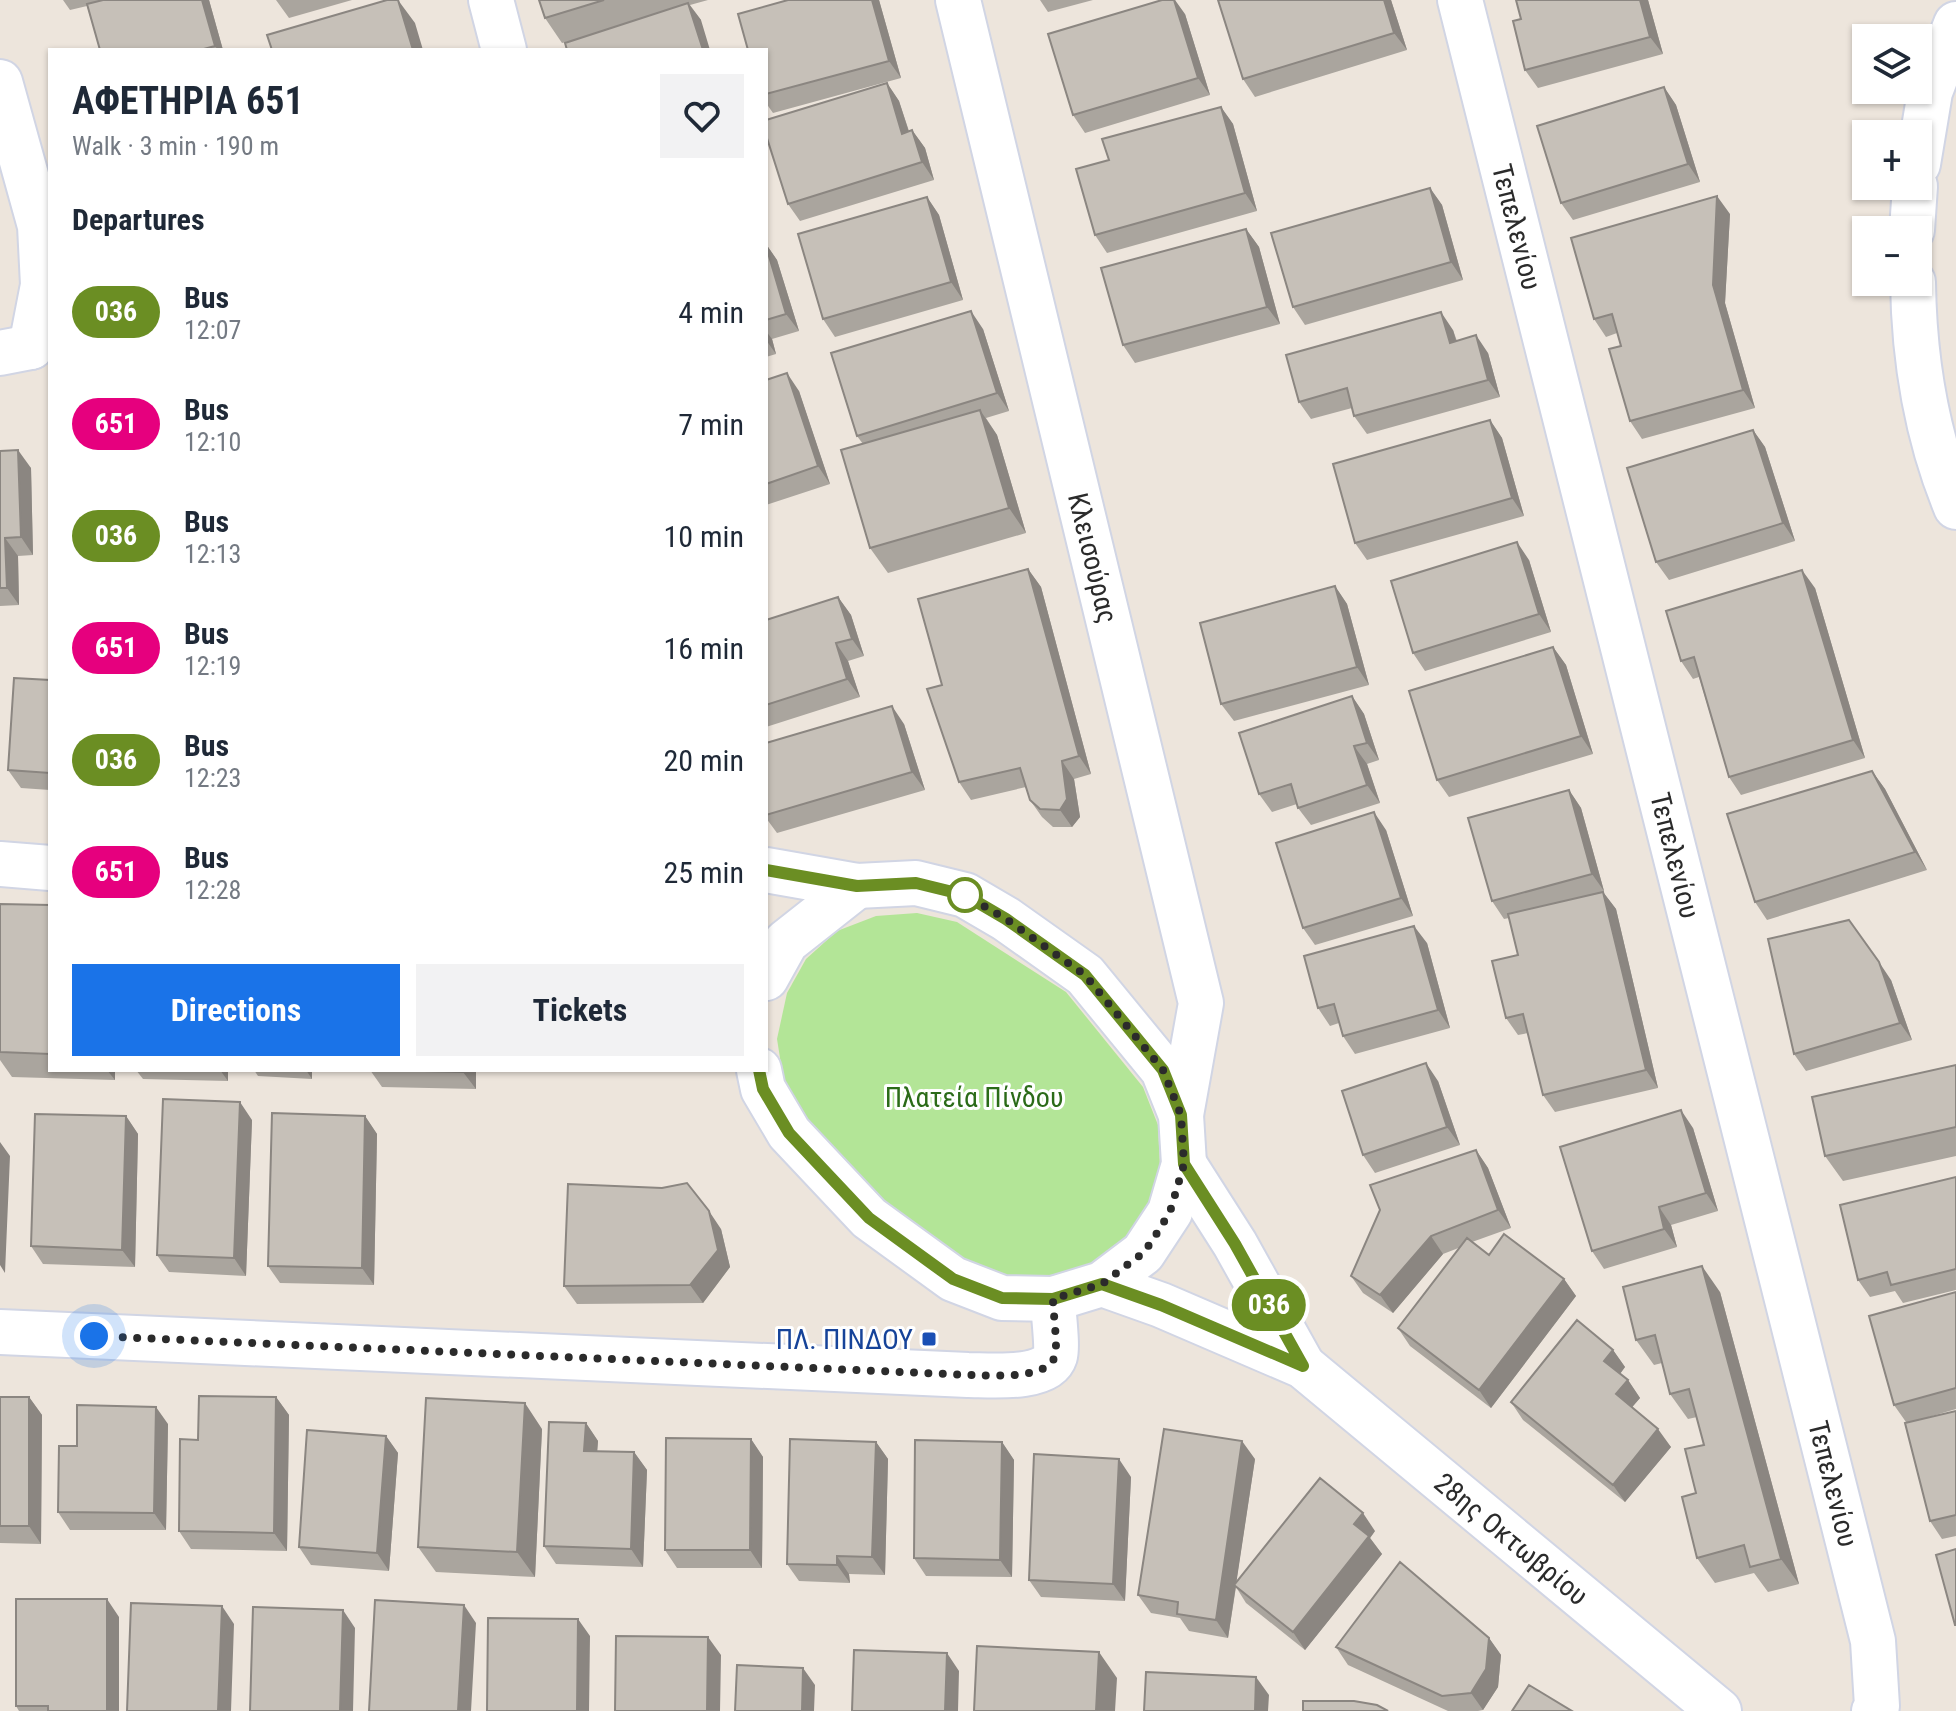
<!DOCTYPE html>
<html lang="en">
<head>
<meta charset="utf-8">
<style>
	body { margin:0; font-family:"Roboto Condensed",sans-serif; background:#f2f2f3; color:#1f2937; height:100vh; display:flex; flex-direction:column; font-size:30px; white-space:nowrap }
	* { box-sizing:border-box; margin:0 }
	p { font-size:26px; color:#747a83 }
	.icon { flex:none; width:44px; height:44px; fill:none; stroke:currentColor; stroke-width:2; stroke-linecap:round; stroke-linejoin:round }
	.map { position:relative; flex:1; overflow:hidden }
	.side { position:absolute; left:48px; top:48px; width:720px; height:1024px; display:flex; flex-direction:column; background:#fff; border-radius:0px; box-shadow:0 2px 6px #0004 }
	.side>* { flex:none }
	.badge { padding:0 16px; border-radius:26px; font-size:28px; line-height:52px }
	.controls { position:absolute; left:1852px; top:24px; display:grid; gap:16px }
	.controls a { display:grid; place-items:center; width:80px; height:80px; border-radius:0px; background:#fff; box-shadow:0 2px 6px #0004; font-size:40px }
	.you { position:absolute; width:40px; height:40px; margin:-20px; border:6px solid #fff; border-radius:50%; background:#1a73e8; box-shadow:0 0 0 12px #1a73e833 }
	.map>.badge { position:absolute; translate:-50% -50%; box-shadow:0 0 0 4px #fff }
	h2 { padding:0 24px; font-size:30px; line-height:72px }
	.round { display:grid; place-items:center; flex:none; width:84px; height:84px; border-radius:0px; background:#f2f2f3 }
	.head { display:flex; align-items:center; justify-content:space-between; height:136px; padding:0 24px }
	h1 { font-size:38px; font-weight:700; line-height:60px }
	.cta { display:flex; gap:16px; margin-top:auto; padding:16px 24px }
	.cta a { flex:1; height:92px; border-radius:0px; background:#1a73e8; color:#fff; font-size:32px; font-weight:700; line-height:92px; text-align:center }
	.cta a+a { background:#f2f2f3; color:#1f2937 }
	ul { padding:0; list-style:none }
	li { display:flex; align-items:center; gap:24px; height:112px; padding:0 24px }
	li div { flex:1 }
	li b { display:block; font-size:30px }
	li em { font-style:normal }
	li .badge { min-width:88px; font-weight:700; text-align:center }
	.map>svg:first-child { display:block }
	.green { fill:#b3e597 }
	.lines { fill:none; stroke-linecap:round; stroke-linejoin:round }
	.street-casing { stroke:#d1d5e4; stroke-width:48 }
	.secondary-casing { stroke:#d1d5e4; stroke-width:48 }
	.street { stroke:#fff; stroke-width:44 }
	.secondary { stroke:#fff; stroke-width:44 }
	.wall { fill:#aaa59e }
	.shaded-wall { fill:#8b8681 }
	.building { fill:#c6c0b8; stroke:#8b8681; stroke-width:2 }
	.line-casing { stroke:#fff; stroke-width:18 }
	.line { stroke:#6b8e23; stroke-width:12 }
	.walk { stroke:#2b2b2b; stroke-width:8; stroke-dasharray:0 14.4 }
	.stop-dot { fill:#fff; stroke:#6b8e23; stroke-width:4 }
	.transit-dot { fill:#1a4fb4; stroke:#fff; stroke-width:3 }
	.labels { text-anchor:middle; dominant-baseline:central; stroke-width:6; stroke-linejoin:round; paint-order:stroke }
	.street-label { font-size:28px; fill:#2b2b2b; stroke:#fff }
	.park-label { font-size:28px; fill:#2b6b18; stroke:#fff }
	.transit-label { font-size:28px; fill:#164399; stroke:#fff; text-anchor:end }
</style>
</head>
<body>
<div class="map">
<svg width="1956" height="1711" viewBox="0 0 1956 1711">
	<rect width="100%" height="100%" fill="#ede5dc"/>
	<path class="green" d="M917 913 957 922 1066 992 1143 1087 1158 1125 1160 1167 1148 1206 1125 1240 1089 1266 1047 1279 1004 1276 963 1260 887 1205 805 1121 784 1083 777 1039 787 993 806 959 837 931 876 916Z"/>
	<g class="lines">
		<defs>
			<g id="street">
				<path d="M491 0 504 50"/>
				<path id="s1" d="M958 0 1201 1003 1181 1115"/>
				<path id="s2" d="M1460 0 1873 1641 1877 1706 1874 1711"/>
				<path d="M0 353 31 347"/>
				<path d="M0 864 50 868"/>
				<path d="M0 1332 968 1375C989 1375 1047 1381 1055 1356 1058 1346 1053 1311 1053 1299"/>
			</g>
			<g id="secondary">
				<path d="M0 82 40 226 43 285 31 347"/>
				<path d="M1918 164 1930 92 1956 24"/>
				<path d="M1912 230 1915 186"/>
				<path d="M1913 282C1914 358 1927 437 1956 507"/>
				<path d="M766 978 786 942 857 886"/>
				<path d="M759 1070 763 1089 789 1133 869 1218 953 1279 1002 1298 1053 1299 1102 1284 1143 1253 1170 1212 1184 1164 1181 1115 1163 1070 1085 975 1006 919 965 895 916 883 857 886 766 870"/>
				<path d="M1184 1164 1235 1244 1303 1366"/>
				<path id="s3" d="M1102 1284 1161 1305 1303 1366 1719 1711"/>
			</g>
		</defs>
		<use href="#street" class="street-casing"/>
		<use href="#secondary" class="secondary-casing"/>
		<use href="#street" class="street"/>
		<use href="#secondary" class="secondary"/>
	</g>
	<path class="wall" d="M63 0H209L223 50H100L87 6 70 10Z
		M276 0H352L289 18Z
		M539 0H708L690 5 701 20 574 40 562 43 545 18Z
		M788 0H879L901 78 773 113 766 103V50Z
		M1040 0H1093L1048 12Z
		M1218 0H1391L1407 50 1255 97 1243 79Z
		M1516 0H1648L1663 54 1538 88 1525 70 1521 19Z
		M1185 14 1210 95 1085 133 1073 115Z
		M887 83 899 101 909 131 912 130 925 148 934 180 800 221 788 204Z
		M1664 87 1676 105 1700 182 1573 220 1561 203Z
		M1221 107 1233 124 1257 211 1107 253 1095 235 1109 160Z
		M1430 188 1442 205 1463 280 1305 325 1293 307Z
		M927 197 939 215 963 300 835 337 823 319Z
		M1730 214 1725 303 1755 408 1642 439 1630 421 1621 346 1617 333 1606 337 1594 319Z
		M1246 229 1259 247 1280 324 1135 363 1123 345Z
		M766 244 777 260 799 331 772 339 776 354 766 357Z
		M983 329 1009 411 986 418 997 435 1026 533 888 573 870 548 863 444 857 436Z
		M1453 330 1457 341 1488 353 1500 397 1367 434 1354 416 1352 408 1311 419 1299 402Z
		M766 380 799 391 830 484 766 505Z
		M1490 420 1502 438 1524 516 1367 560 1355 543Z
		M1753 430 1765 447 1795 541 1669 580 1656 562Z
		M0 451 31 468 33 555 18 556 19 605 0 606Z
		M1529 560 1551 632 1425 671 1413 653Z
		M1028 569 1041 587 1091 774 1074 779 1080 817 1072 827H1053L1042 817 1030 800 1026 787 971 800 959 782 942 685Z
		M1335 586 1347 604 1369 685 1234 721 1221 704Z
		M1815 588 1865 758 1741 795 1729 777 1699 677 1693 679 1681 661Z
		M838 597 851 615 864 656 848 661 860 697 766 727V620Z
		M1553 647 1566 665 1593 754 1449 797 1437 780Z
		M50 680V790L21 788 8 770Z
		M1352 696 1364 714 1379 760 1367 764 1380 803 1311 825 1298 808 1297 804 1272 812 1259 794Z
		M904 724 925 790 777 833 766 818V743Z
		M1872 771 1885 789 1927 870 1767 920 1755 902Z
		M1569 790 1581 808 1604 891 1603 892 1616 909 1658 1088 1555 1112 1543 1095 1528 1033 1518 1035 1506 1018 1518 955 1509 918 1504 919 1492 901Z
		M1386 830 1413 916 1315 945 1303 928Z
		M0 904 50 905V1070H115V1080L12 1077 0 1060Z
		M1427 943 1450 1028 1355 1054 1343 1036 1339 1023 1330 1026 1318 1008Z
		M1891 980 1912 1040 1806 1071 1794 1054Z
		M1956 1065V1156L1843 1181 1825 1156Z
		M136 1070H228V1081L143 1079Z
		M254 1070H312V1079L258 1076Z
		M370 1070H476V1089L382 1087Z
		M1438 1081 1460 1145 1375 1173 1363 1155Z
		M126 1116 138 1134 135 1267 43 1264 31 1246Z
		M365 1116 377 1134 374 1285 280 1283 268 1266Z
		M252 1120 246 1276 169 1272 157 1255Z
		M1693 1128 1718 1211 1671 1225 1677 1247 1604 1269 1592 1251Z
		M1476 1150 1488 1168 1511 1228 1472 1242 1489 1255 1564 1279 1576 1296 1491 1408 1410 1346 1398 1328 1461 1247 1443 1254 1393 1313 1363 1293 1351 1276Z
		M1956 1177V1290L1903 1303 1895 1291 1870 1297 1858 1280Z
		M721 1229 730 1267 703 1303 577 1304 564 1286Z
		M1720 1292 1799 1584 1768 1592 1754 1573 1715 1583 1697 1558 1696 1493 1704 1445 1697 1417 1688 1419 1670 1394 1662 1363 1654 1365 1636 1340Z
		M1956 1292V1409L1922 1419 1956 1411V1536L1942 1539 1930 1521 1906 1422 1894 1405Z
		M1613 1350 1625 1367 1620 1374 1628 1380 1640 1398 1632 1407 1671 1447 1625 1502 1523 1420 1511 1402Z
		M0 1397H29L42 1415 41 1544 0 1543Z
		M276 1397 289 1415 287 1551 191 1549 179 1531 198 1440Z
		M586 1423 598 1441 597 1451 634 1452 647 1470 643 1567 556 1564 544 1546Z
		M168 1424 166 1530H70L58 1512 77 1446Z
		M542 1429 535 1577 436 1572 418 1547Z
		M386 1436 398 1453 389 1571 311 1565 299 1547Z
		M751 1439 763 1457 762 1568H677L665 1550Z
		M876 1442 888 1459 885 1575 849 1574 850 1583 799 1581 787 1564Z
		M1002 1442 1014 1460 1012 1577 926 1576 914 1558Z
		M1255 1459 1236 1583 1375 1531 1370 1538 1382 1554 1305 1650 1246 1603 1236 1587 1228 1638 1189 1631 1180 1618 1151 1613 1138 1595Z
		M1131 1477 1125 1601 1041 1597 1029 1580Z
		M119 1617V1711H19L16 1706Z
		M1489 1638 1501 1655 1498 1687 1483 1710 1478 1711H1448L1348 1665 1336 1647Z"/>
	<path class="shaded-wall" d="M202 0H209L223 50H218L215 46Z
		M398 0 415 23 423 50H413Z
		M872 0H879L901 78 889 61Z
		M1174 0H1175L1185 14 1210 95 1198 78Z
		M1384 0H1391L1407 50 1394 33Z
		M1640 0H1648L1663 54 1650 37Z
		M688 3 701 20 710 50H703Z
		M887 83 899 101 915 151 902 134Z
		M1664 87 1676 105 1700 182 1688 164Z
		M1221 107 1233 124 1257 211 1245 193Z
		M912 130 925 148 934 180 922 162Z
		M1430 188 1442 205 1463 280 1451 262Z
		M1717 196 1730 214 1725 303 1755 408 1743 390 1713 285Z
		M927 197 939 215 963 300 951 282Z
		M1246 229 1259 247 1280 324 1267 307Z
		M766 244 777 260 799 331 786 314Z
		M971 311 983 329 1009 411 997 393Z
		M1441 312 1453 330 1462 361 1450 343Z
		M766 331 772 339 776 354 766 340Z
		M1476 335 1488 353 1500 397 1488 380Z
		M787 373 799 391 830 484 818 466Z
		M980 410 997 435 1026 533 1009 508Z
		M1490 420 1502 438 1524 516 1512 498Z
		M1753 430 1765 447 1795 541 1783 523Z
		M18 450 31 468 33 555 21 537Z
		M5 538 18 556 19 605 7 588Z
		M1517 542 1529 560 1551 632 1539 614Z
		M1028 569 1041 587 1091 774 1079 756Z
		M1802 570 1815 588 1865 758 1853 740Z
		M1335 586 1347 604 1369 685 1357 667Z
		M838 597 851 615 864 656 852 639Z
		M836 643 848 661 860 697 847 679Z
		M1553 647 1566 665 1593 754 1581 736Z
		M1352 696 1364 714 1379 760 1367 743Z
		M892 706 904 724 925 790 912 772Z
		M1354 746 1367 764 1380 803 1367 785Z
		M1062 761 1074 779 1080 817 1072 827 1060 810Z
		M1872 771 1885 789 1927 870 1915 852Z
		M1569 790 1581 808 1604 891 1592 874Z
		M1374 812 1386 830 1413 916 1401 898Z
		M1603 892 1616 909 1658 1088 1646 1070Z
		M1414 926 1427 943 1450 1028 1438 1010Z
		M1879 962 1891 980 1912 1040 1900 1023Z
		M1426 1063 1438 1081 1460 1145 1447 1127Z
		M107 1070H115V1080Z
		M220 1070H228V1081Z
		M306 1070H312V1079Z
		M463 1070H476V1089L463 1072Z
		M240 1102 252 1120 246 1276 234 1258Z
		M1681 1110 1693 1128 1718 1211 1706 1193Z
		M126 1116 138 1134 135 1267 122 1250Z
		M365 1116 377 1134 374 1285 362 1268Z
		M0 1142 10 1156 5 1273 0 1265Z
		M1476 1150 1488 1168 1511 1228 1498 1210Z
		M1659 1207 1671 1225 1677 1247 1664 1229Z
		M709 1211 721 1229 730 1267 703 1303 690 1285Z
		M1431 1236 1443 1254 1393 1313 1380 1295Z
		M1702 1266 1720 1292 1799 1584 1781 1559Z
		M1564 1279 1576 1296 1491 1408 1479 1390Z
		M1613 1350 1625 1367 1616 1379 1604 1361Z
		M1628 1380 1640 1398 1628 1412 1616 1394Z
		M29 1397 42 1415 41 1544 29 1526Z
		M276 1397 289 1415 287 1551 274 1533Z
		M525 1403 542 1429 535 1577 517 1552Z
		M156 1407 168 1424 166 1530 154 1513Z
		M586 1423 598 1441 596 1468 584 1451Z
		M1658 1429 1671 1447 1625 1502 1613 1485Z
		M386 1436 398 1453 389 1571 377 1553Z
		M751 1439 763 1457 762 1568 750 1550Z
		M1242 1441 1255 1459 1228 1638 1216 1620Z
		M876 1442 888 1459 885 1575 872 1557Z
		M1002 1442 1014 1460 1012 1577 1000 1560Z
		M634 1452 647 1470 643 1567 631 1549Z
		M1119 1459 1131 1477 1125 1601 1113 1584Z
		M1363 1513 1375 1531 1370 1538 1382 1554 1305 1650 1293 1632 1354 1524Z
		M837 1556 849 1574 850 1583 837 1565Z
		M107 1599 119 1617V1711H107Z
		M464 1605 476 1623 471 1711H458Z
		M222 1606 234 1624 231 1711H218Z
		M343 1610 355 1628 353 1711H340Z
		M578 1619 590 1636 589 1711H577Z
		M708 1637 721 1655 720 1711H707Z
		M1489 1638 1501 1655 1498 1687 1483 1710 1471 1693Z
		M1099 1652 1117 1678 1115 1711H1096Z
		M947 1653 959 1671 958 1711H945Z
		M803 1668 815 1685 814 1711H802Z
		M1256 1677 1269 1695 1268 1711H1255Z"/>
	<path class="building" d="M103 0H202L215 46 200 50H100L87 4Z
		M387 0H398L413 50H272L267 35Z
		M539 0H604L545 18Z
		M788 0H872L889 61 766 94V50H748L738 14Z
		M1162 0H1174L1198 78 1073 115 1048 34Z
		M1218 0H1384L1394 33 1243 79Z
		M1516 0H1640L1650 37 1525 70 1513 21 1521 19Z
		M688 3 703 50H567L565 43Z
		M887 83 902 134 912 130 922 162 788 204 766 135V120Z
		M1664 87 1688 164 1561 203 1537 126Z
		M1221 107 1245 193 1095 235 1076 169 1109 160 1102 139Z
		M1430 188 1451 262 1293 307 1271 233Z
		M1717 196 1713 285 1743 390 1630 421 1609 349 1621 346 1612 314 1594 319 1571 238Z
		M927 197 951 282 823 319 798 234Z
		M1246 229 1267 307 1123 345 1101 268Z
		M766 246 786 314 766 320Z
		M971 311 997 393 857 436 831 353Z
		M1441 312 1450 343 1476 335 1488 380 1354 416 1347 388 1299 402 1286 355Z
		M787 373 818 466 766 484V380Z
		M980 410 1009 508 870 548 841 450Z
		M1490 420 1512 498 1355 543 1333 464Z
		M1753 430 1783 523 1656 562 1627 468Z
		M18 450 21 537 5 538 7 588H0V451Z
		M1517 542 1539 614 1413 653 1391 581Z
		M1028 569 1079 756 1062 761 1067 799 1060 810 1040 809 1030 800 1020 768 959 782 927 689 942 685 918 599Z
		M1802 570 1853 740 1729 777 1694 657 1681 661 1666 611Z
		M1335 586 1357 667 1221 704 1200 623Z
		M838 597 852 639 836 643 847 679 766 705V620Z
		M1553 647 1581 736 1437 780 1409 691Z
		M14 678 50 680V773L8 770Z
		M1352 696 1367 743 1354 746 1367 785 1298 808 1291 784 1259 794 1239 733Z
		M892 706 912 772 766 815V743Z
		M1872 771 1915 852 1755 902 1727 814Z
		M1569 790 1592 874 1492 901 1468 818Z
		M1374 812 1401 898 1303 928 1276 843Z
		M1603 892 1646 1070 1543 1095 1523 1014 1506 1018 1492 961 1518 955 1508 914Z
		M0 904 50 905V1054L0 1052Z
		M1849 920 1879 962 1900 1023 1794 1054 1768 939Z
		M1414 926 1438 1010 1343 1036 1334 1004 1318 1008 1304 956Z
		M1426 1063 1447 1127 1363 1155 1342 1091Z
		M1956 1065V1127L1825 1156 1812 1097Z
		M384 1070H463V1072Z
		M163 1099 240 1102 234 1258 157 1255Z
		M1681 1110 1706 1193 1659 1207 1664 1229 1592 1251 1560 1147Z
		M272 1113 365 1116 362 1268 268 1266Z
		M35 1114 126 1116 122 1250 31 1246Z
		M1476 1150 1498 1210 1431 1236 1380 1295 1351 1276 1380 1210 1370 1185Z
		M1956 1177V1269L1891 1285 1887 1272 1858 1280 1840 1205Z
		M687 1183 709 1211 718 1250 690 1285 564 1286 568 1184 662 1188Z
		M1504 1234 1564 1279 1479 1390 1398 1328 1467 1238 1489 1255Z
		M1702 1266 1781 1559 1750 1567 1744 1545 1697 1558 1682 1497 1696 1493 1685 1449 1704 1445 1689 1389 1670 1394 1655 1335 1636 1340 1623 1287Z
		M1956 1292V1388L1894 1405 1869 1316Z
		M1577 1320 1613 1350 1604 1361 1628 1380 1616 1394 1658 1429 1613 1485 1511 1402Z
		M199 1396 276 1397 274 1533 179 1531 180 1439 198 1440Z
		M0 1397H29V1526H0Z
		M426 1398 525 1403 517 1552 418 1547Z
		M77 1405 156 1407 154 1513 58 1512 59 1446H77Z
		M1956 1411V1515L1930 1521 1905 1423Z
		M549 1422 586 1423 584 1451 634 1452 631 1549 544 1546Z
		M1164 1429 1242 1441 1216 1620 1177 1614 1178 1602 1138 1595Z
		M307 1430 386 1436 377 1553 299 1547Z
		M666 1438 751 1439 750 1550H665Z
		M790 1439 876 1442 872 1557 837 1556V1565L787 1564Z
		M915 1440 1002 1442 1000 1560 914 1558Z
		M1034 1454 1119 1459 1113 1584 1029 1580Z
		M1320 1478 1363 1513 1354 1524 1369 1536 1293 1632 1234 1585Z
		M1956 1549V1625H1955L1936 1555Z
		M1400 1562 1489 1638 1486 1669 1471 1693 1442 1696 1336 1647Z
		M16 1599H107V1711H48V1706H16Z
		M375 1600 464 1605 458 1711H369Z
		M131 1603 222 1606 218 1711H127Z
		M253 1607 343 1610 340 1711H250Z
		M488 1618 578 1619 577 1711H487Z
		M616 1636 708 1637 707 1711H615Z
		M977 1646 1099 1652 1096 1711H974Z
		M854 1650 947 1653 945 1711H852Z
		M737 1665 803 1668 802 1711H735Z
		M1146 1672 1256 1677 1255 1711H1144Z
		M1529 1685 1572 1711H1512Z
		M1303 1701H1354L1377 1705 1388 1711H1303Z"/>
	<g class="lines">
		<defs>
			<path id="line" d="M759 1070 763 1089 789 1133 869 1218 953 1279 1002 1298 1053 1299 1102 1284 1161 1305 1303 1366 1235 1244 1184 1164 1181 1115 1163 1070 1085 975 1006 919 965 895 916 883 857 886 766 870"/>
		</defs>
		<use href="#line" class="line-casing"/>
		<use href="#line" class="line"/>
		<path class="walk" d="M94 1336 968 1375C989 1375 1047 1381 1055 1356 1058 1346 1053 1311 1053 1299L1102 1284 1143 1253 1152 1241 1170 1212 1184 1164 1181 1115 1163 1070 1085 975 1006 919 965 895"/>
	</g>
	<circle class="stop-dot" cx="965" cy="895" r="16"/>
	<rect class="transit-dot" x="921" y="1331" width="16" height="16" rx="4"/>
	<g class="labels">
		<g class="street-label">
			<text stroke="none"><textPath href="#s2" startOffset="234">Τεπελενίου</textPath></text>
			<text stroke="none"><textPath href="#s1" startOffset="574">Κλεισούρας</textPath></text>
			<text stroke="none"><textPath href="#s2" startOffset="882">Τεπελενίου</textPath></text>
			<text stroke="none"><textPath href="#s2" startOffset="1530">Τεπελενίου</textPath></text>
			<text stroke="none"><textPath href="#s3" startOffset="488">28ης Οκτωβρίου</textPath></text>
		</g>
		<g class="park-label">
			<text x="974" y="1097">Πλατεία Πίνδου</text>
		</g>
		<g class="transit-label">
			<text x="913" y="1339">ΠΛ. ΠΙΝΔΟΥ</text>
		</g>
	</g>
</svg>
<div class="controls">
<a><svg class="icon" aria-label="layers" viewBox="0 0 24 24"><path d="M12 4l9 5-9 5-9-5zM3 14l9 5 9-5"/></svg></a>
<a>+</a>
<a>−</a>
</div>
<div class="you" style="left:94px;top:1336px"></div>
<b class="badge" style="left:1269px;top:1305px;background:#6b8e23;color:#fff">036</b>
<section class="side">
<div class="head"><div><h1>ΑΦΕΤΗΡΙΑ 651</h1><p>Walk · 3 min · 190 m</p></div><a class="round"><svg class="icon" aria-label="heart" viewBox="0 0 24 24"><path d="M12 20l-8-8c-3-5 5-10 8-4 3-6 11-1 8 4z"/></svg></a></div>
<h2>Departures</h2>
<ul>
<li><span class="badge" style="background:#6b8e23;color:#fff">036</span><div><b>Bus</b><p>12:07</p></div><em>4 min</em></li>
<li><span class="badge" style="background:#e6007e;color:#fff">651</span><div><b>Bus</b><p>12:10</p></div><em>7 min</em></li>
<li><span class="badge" style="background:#6b8e23;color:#fff">036</span><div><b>Bus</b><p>12:13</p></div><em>10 min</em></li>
<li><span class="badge" style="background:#e6007e;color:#fff">651</span><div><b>Bus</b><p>12:19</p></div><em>16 min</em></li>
<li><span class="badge" style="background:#6b8e23;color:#fff">036</span><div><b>Bus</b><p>12:23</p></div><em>20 min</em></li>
<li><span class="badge" style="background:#e6007e;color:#fff">651</span><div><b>Bus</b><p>12:28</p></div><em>25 min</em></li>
</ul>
<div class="cta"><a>Directions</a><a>Tickets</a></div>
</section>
</div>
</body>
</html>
